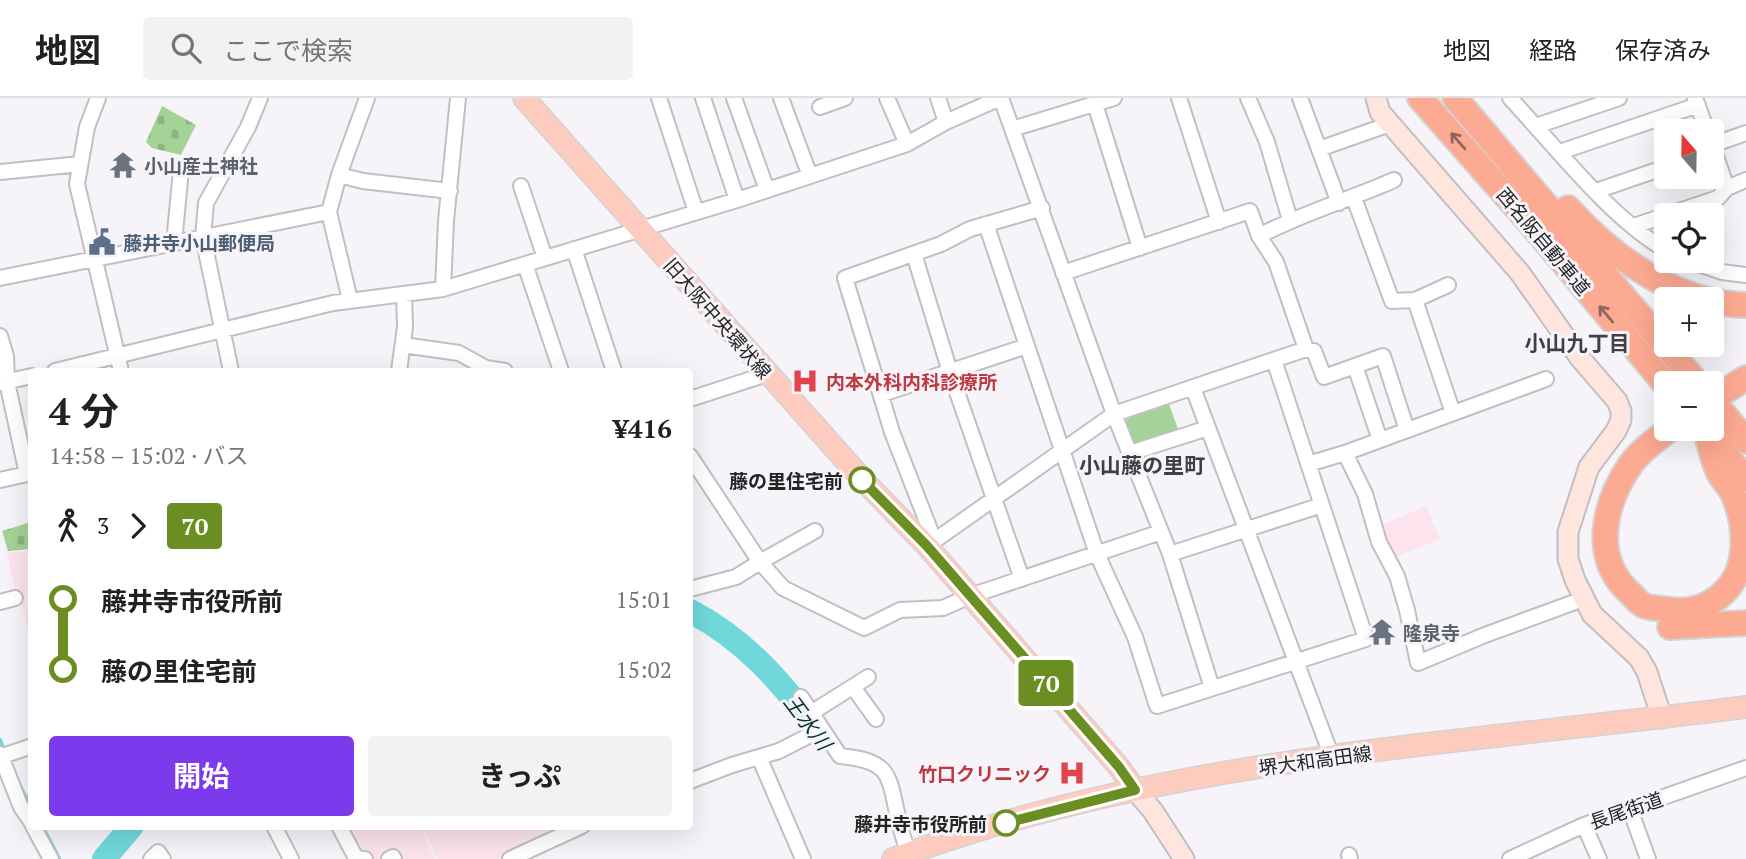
<!DOCTYPE html>
<html lang="ja">
<head>
<meta charset="utf-8">
<style>
	body { margin:0; font-family:"PT Serif","Noto Sans JP",serif; background:#f2f2f2; color:#202124; height:100vh; display:flex; flex-direction:column; font-size:26px; white-space:nowrap }
	* { box-sizing:border-box; margin:0 }
	p { font-size:23px; color:#757577 }
	.icon { flex:none; width:38px; height:38px; fill:none; stroke:currentColor; stroke-width:2; stroke-linecap:round; stroke-linejoin:round }
	.map { position:relative; flex:1; overflow:hidden }
	.panel { position:absolute; left:28px; top:270px; width:665px; height:462px; display:flex; flex-direction:column; background:#fff; border-radius:7px; box-shadow:0 7px 28px #0002 }
	.panel>* { flex:none }
	.badge { padding:0 14px; border-radius:5px; font-size:24px; line-height:46px }
	.needle { width:46px; rotate:340deg }
	.tools { position:absolute; left:1654px; top:21px; display:grid; gap:14px }
	.tools a { display:grid; place-items:center; width:70px; height:70px; border-radius:7px; background:#fff; box-shadow:0 7px 28px #0002; font-size:35px }
	.map>.badge { position:absolute; translate:-50% -50%; box-shadow:0 0 0 4px #fff }
	.legs { display:flex; align-items:center; gap:10px; height:77px; padding:0 21px; font-size:23px }
	.legs p { margin-inline-start:auto }
	.headline { display:flex; align-items:center; justify-content:space-between; height:119px; padding:0 21px }
	h1 { font-size:38px; font-weight:700; line-height:52px }
	.action { display:flex; gap:14px; margin-top:auto; padding:14px 21px }
	.action a { flex:1; height:80px; border-radius:7px; background:#7c3aed; color:#fff; font-size:28px; font-weight:700; line-height:80px; text-align:center }
	.action a+a { background:#f2f2f2; color:#202124 }
	ul { padding:0 21px; list-style:none }
	li { display:flex; align-items:center; gap:24px; height:70px; font-size:26px }
	li i { display:grid; place-items:center; width:10px; height:100%; margin:0 9px; background:currentColor }
	li i::after { content:''; width:18px; height:18px; margin:-9px; border:5px solid; border-radius:50%; background:#fff }
	li p { margin-inline-start:auto }
	li:first-child i { background:linear-gradient(#0000 50%,currentColor 0) }
	li:last-child i { background:linear-gradient(currentColor 50%,#0000 0) }
	header { display:flex; align-items:center; gap:42px; box-sizing:border-box; height:98px; padding:0 35px; background:#fff; border-bottom:2px solid #e0e0e0 }
	header strong { font-size:33px }
	nav { display:flex; gap:38px; margin-inline-start:auto; font-size:24px }
	.search { width:490px; height:63px; background:#f2f2f2; display:flex; align-items:center; gap:18px; box-sizing:border-box; padding:0 24px; border-radius:7px; color:#757577; font-size:26px }
	.map>svg:first-child { display:block }
	.education { fill:#fce3ee }
	.green { fill:#a4d297 }
	.cemetery { fill:url(#cemetery-stones) }
	.lines { fill:none; stroke-linecap:round; stroke-linejoin:round }
	.stream { stroke:#70d8db; stroke-width:4.5 }
	.river { stroke:#70d8db; stroke-width:24 }
	.street-casing { stroke:#c1bfc4; stroke-width:18 }
	.secondary-casing { stroke:#c1bfc4; stroke-width:23 }
	.primary-casing { stroke:#d3d3d3; stroke-width:24 }
	.highway-casing { stroke:#d3d3d3; stroke-width:28 }
	.street { stroke:#fff; stroke-width:14 }
	.secondary { stroke:#fee6de; stroke-width:19 }
	.primary { stroke:#feccbe; stroke-width:21 }
	.highway { stroke:#fdaa92; stroke-width:24 }
	.oneway { stroke:#90675c }
	.line-1-casing { stroke:#fff; stroke-width:16 }
	.line-1 { stroke:#6b8e23; stroke-width:10 }
	.stop-1-dot { fill:#fff; stroke:#6b8e23; stroke-width:3.5 }
	.labels { text-anchor:middle; dominant-baseline:central; stroke-width:6; stroke-linejoin:round; paint-order:stroke }
	.worship-label { font-size:19px; font-weight:bold; fill:#5b616d; stroke:#f6f4f9; text-anchor:start }
	.street-label { font-size:19px; fill:#242425; stroke:#f6f4f9 }
	.service-label { font-size:19px; font-weight:bold; fill:#4e5e75; stroke:#f6f4f9; text-anchor:start }
	.health-label { font-size:19px; font-weight:bold; fill:#be3a42; stroke:#f6f4f9; text-anchor:start }
	.stop-label { font-size:19px; font-weight:bold; fill:#242425; stroke:#f6f4f9; text-anchor:end }
	.neighbourhood-label { font-size:21px; font-weight:bold; fill:#413f43; stroke:#f6f4f9 }
	.water-label { font-size:21px; font-style:italic; fill:#003334; stroke:#f6f4f9 }
</style>
</head>
<body>
<header>
<strong>地図</strong>
<div class="search"><svg class="icon" aria-label="search" viewBox="0 0 24 24"><circle cx="10" cy="10" r="6"/><path d="M15 15l6 6"/></svg>ここで検索</div>
<nav><a>地図</a><a>経路</a><a>保存済み</a></nav>
</header>
<div class="map">
<svg width="1746" height="761" viewBox="0 0 1746 761">
	<defs>
		<pattern id="cemetery-stones" width="16" height="16" patternUnits="userSpaceOnUse" patternTransform="scale(1.75)"><rect width="16" height="16" fill="#a4d297"/><path d="M2 7V4a2 2 0 0 1 4 0v3zM10 15v-3a2 2 0 0 1 4 0v3z" fill="#8db482"/></pattern>
	</defs>
	<rect width="100%" height="100%" fill="#f6f4f9"/>
	<path class="education" d="M1426 408 1440 441 1395 459 1381 427Z
		M31 453V541L21 504 18 505 7 455Z
		M345 728H420L435 761H402L397 754 381 761H373L370 755 358 751Z
		M422 728H569L497 761H437Z"/>
	<path class="green" d="M1169 306 1179 334 1138 347 1132 346 1125 326 1127 321Z"/>
	<path class="cemetery" d="M162 8 196 27 181 57 152 50 146 44Z
		M31 424V451L8 453 2 433Z"/>
	<g class="lines">
		<path class="stream" d="M0 642 4 653
			M20 689 32 710
			M42 728 59 761"/>
		<path class="river" d="M690 513C744 541 778 581 815 628
			M104 761 132 728"/>
		<defs>
			<path id="street" d="M98 0 87 29 77 86 121 273
				M659 0 696 114
				M703 0 737 102
				M734 0 767 92
				M781 0 810 78
				M887 0 907 46
				M938 0 946 24
				M1001 0 1114 316 1170 456 1212 590
				M1179 0 1219 124
				M1248 0 1267 44 1290 122
				M1300 0 1339 105
				M1510 0C1553 46 1612 122 1666 152
				M1695 0 1707 33
				M1095 6 1140 150
				M820 9 845 0
				M1536 28 1619 0
				M1012 31 1114 0
				M1712 47 1727 90
				M1712 47 1746 35
				M1319 51 1390 26
				M1560 54 1698 7
				M0 74 80 66
				M339 77 363 83 450 93
				M521 88 545 160
				M1596 93 1666 69
				M1354 100 1392 203 1415 202 1448 187
				M986 126 1097 456 1135 539 1157 608 1366 541 1274 262
				M1634 128 1718 100 1727 90 1746 82
				M1259 138C1302 115 1349 102 1394 82
				M174 145 181 72
				M574 151 614 273
				M914 156 950 274 1022 481
				M1690 163 1722 174 1746 177
				M525 166 561 273
				M1063 175 1250 113 1259 138 1276 164 1306 251
				M0 180 329 114
				M443 191 446 123 458 0
				M350 202 329 114 339 77 367 0
				M1415 202 1453 315
				M0 238 6 258 7 284 27 376
				M403 247 459 255 486 270 505 273
				M1355 268 1380 342
				M55 273 333 205 443 191 737 102 907 46 946 24 1000 0
				M231 273 203 139 206 105 248 29 260 0
				M399 273 405 229 404 197
				M0 285 32 278
				M1193 290 1332 659
				M882 296 1027 248
				M690 301 767 276
				M1130 355 1208 330
				M1345 355 1365 396 1379 444 1397 478 1407 512 1418 565 1485 537 1583 501
				M690 358 760 464 815 433
				M1308 366 1345 355 1546 281
				M0 382 32 375
				M934 442 892 334 845 180 941 146 970 131 1042 110
				M927 448 1114 316 1306 251 1314 253 1324 279 1383 258 1407 332
				M1170 456 1322 407
				M690 491 736 479 760 464 783 490 864 530 900 512 943 510 970 498 1161 434
				M0 504 15 500
				M853 589 876 621
				M801 599 840 658C893 663 888 678 899 723 901 736 907 749 911 761
				M811 615 868 579
				M0 656 21 709 32 725
				M0 659 32 648
				M759 659 803 761
				M690 683 732 667 779 653 822 631
				M1630 711 1648 761
				M1584 727 1599 761
				M33 728 51 761
				M274 728 291 761
				M339 728 356 760 365 761
				M1349 757 1350 761
				M151 761 158 754 163 761
				M389 761 393 759 394 761
				M510 761 582 728
				M1510 761 1584 727 1746 670"/>
			<path id="secondary" d="M1376 0 1380 14 1520 175 1580 260 1617 303 1621 313V322L1616 333 1589 369 1568 434V461L1575 482 1592 516 1639 560 1647 574 1662 620
				M1135 692 1153 713 1184 761"/>
			<path id="primary" d="M524 0 862 381 927 448 1119 669 1135 692
				M893 761C1164 659 1462 646 1746 609"/>
			<path id="highway" d="M1420 0 1531 126 1666 287
				M1455 0 1697 285
				M1568 110C1613 160 1677 206 1746 207
				M1712 301 1746 280
				M1712 302 1746 343
				M1670 331C1657 341 1641 352 1631 366 1603 406 1591 461 1631 496 1635 500 1639 505 1643 507 1648 510 1657 510 1664 511 1705 520 1742 491 1743 449 1744 430 1740 409 1731 392 1727 386 1722 381 1719 375 1713 362 1710 347 1706 334
				M1715 344 1746 381
				M1670 529 1746 525"/>
		</defs>
		<use href="#street" class="street-casing"/>
		<use href="#secondary" class="secondary-casing"/>
		<use href="#primary" class="primary-casing"/>
		<use href="#highway" class="highway-casing"/>
		<use href="#street" class="street"/>
		<use href="#secondary" class="secondary"/>
		<use href="#primary" class="primary"/>
		<use href="#highway" class="highway"/>
	</g>
	<defs><path id="oneway-shaft" d="M-6 0H5M1.5-3L5.5 0L1.5 3" fill="none" stroke-width="1.6" stroke-linecap="round" stroke-linejoin="round" transform="scale(1.75)"/></defs>
	<g class="oneway">
		<use href="#oneway-shaft" transform="translate(1458 43) rotate(-131)"/>
		<use href="#oneway-shaft" transform="translate(1606 216) rotate(-130)"/>
	</g>
	<g class="lines">
		<defs>
			<path id="line-1" d="M862 382 927 448 1119 669 1135 692 1006 725"/>
		</defs>
		<use href="#line-1" class="line-1-casing"/>
		<use href="#line-1" class="line-1"/>
	</g>
	<defs>
		<symbol id="temple-bare" viewBox="-9 -9 18 18"><path d="M0-6L5-2H3V0L6.5 2.5H4V6H1.5V3h-3V6H-4V2.5H-6.5L-3 0V-2H-5Z" fill="#6b7280" stroke="#f6f4f9" stroke-width="2.5" paint-order="stroke"/></symbol>
		<symbol id="civic-bare" viewBox="-9 -9 18 18"><path d="M-.6-6.5H3V-4.5H.6V-3L4-1V1h2V6H-6V1h2V-1L-.6-3ZM-1.2 2.5V6h2.4V2.5Z" fill="#5c6f8a" stroke="#f6f4f9" stroke-width="2.5" paint-order="stroke"/></symbol>
		<symbol id="hospital-bare" viewBox="-9 -9 18 18"><path d="M-5-5h3v3.5h4V-5h3V5h-3V1.5h-4V5h-3Z" fill="#e0444e" stroke="#f6f4f9" stroke-width="2.5" paint-order="stroke"/></symbol>
	</defs>
	<g fill-rule="evenodd">
		<use href="#temple-bare" x="104" y="48" width="38" height="38"/>
		<use href="#civic-bare" x="83" y="125" width="38" height="38"/>
		<use href="#hospital-bare" x="786" y="264" width="38" height="38"/>
		<use href="#temple-bare" x="1363" y="515" width="38" height="38"/>
		<use href="#hospital-bare" x="1053" y="656" width="38" height="38"/>
	</g>
	<g class="stop-1-dot">
		<circle cx="862" cy="382" r="12"/>
		<circle cx="1006" cy="725" r="12"/>
	</g>
	<g class="labels">
		<g class="worship-label">
			<text x="144" y="67">小山産土神社</text>
			<text x="1403" y="534">隆泉寺</text>
		</g>
		<g class="street-label">
			<text transform="translate(1544 143) rotate(50)">西名阪自動車道</text>
			<text transform="translate(718 220) rotate(49)">旧大阪中央環状線</text>
			<text transform="translate(1315 662) rotate(-8)">堺大和高田線</text>
			<text transform="translate(1626 712) rotate(-19)">長尾街道</text>
		</g>
		<g class="service-label">
			<text x="123" y="144">藤井寺小山郵便局</text>
		</g>
		<g class="health-label">
			<text x="826" y="283">内本外科内科診療所</text>
			<text x="1051" y="675" text-anchor="end">竹口クリニック</text>
		</g>
		<g class="stop-label">
			<text x="843" y="382">藤の里住宅前</text>
			<text x="987" y="725">藤井寺市役所前</text>
		</g>
		<g class="neighbourhood-label">
			<text x="1577" y="245">小山九丁目</text>
			<text x="1142" y="367">小山藤の里町</text>
		</g>
		<g class="water-label">
			<text transform="translate(808 624) rotate(53)">王水川</text>
		</g>
	</g>
</svg>
<div class="tools">
<a><svg class="needle" viewBox="-14 -14 28 28"><path d="M0-13l5 13h-10z" fill="#e53935"/><path d="M0 13l5-13h-10z" fill="#757577"/></svg></a>
<a><svg class="icon" aria-label="locate" viewBox="0 0 24 24"><circle cx="12" cy="12" r="6"/><path d="M12 2v4M12 18v4M2 12h4M18 12h4"/></svg></a>
<a>+</a>
<a>−</a>
</div>
<b class="badge" style="left:1046px;top:585px;background:#6b8e23;color:#fff">70</b>
<section class="panel">
<div class="headline"><div><h1>4 分</h1><p>14:58 – 15:02 · バス</p></div><b>¥416</b></div>
<div class="legs"><svg class="icon" aria-label="walk" viewBox="0 0 24 24"><circle cx="13" cy="4" r="2"/><path d="M13 8l-2 6 4 7M11 14l-3 7M7 12l3-4h3l4 4"/></svg>3<svg class="icon" aria-label="forward" viewBox="0 0 24 24"><path d="M9 5l7 7-7 7"/></svg><b class="badge" style="background:#6b8e23;color:#fff">70</b></div>
<ul>
<li><i style="color:#6b8e23"></i><b>藤井寺市役所前</b><p>15:01</p></li>
<li><i style="color:#6b8e23"></i><b>藤の里住宅前</b><p>15:02</p></li>
</ul>
<div class="action"><a>開始</a><a>きっぷ</a></div>
</section>
</div>
</body>
</html>
